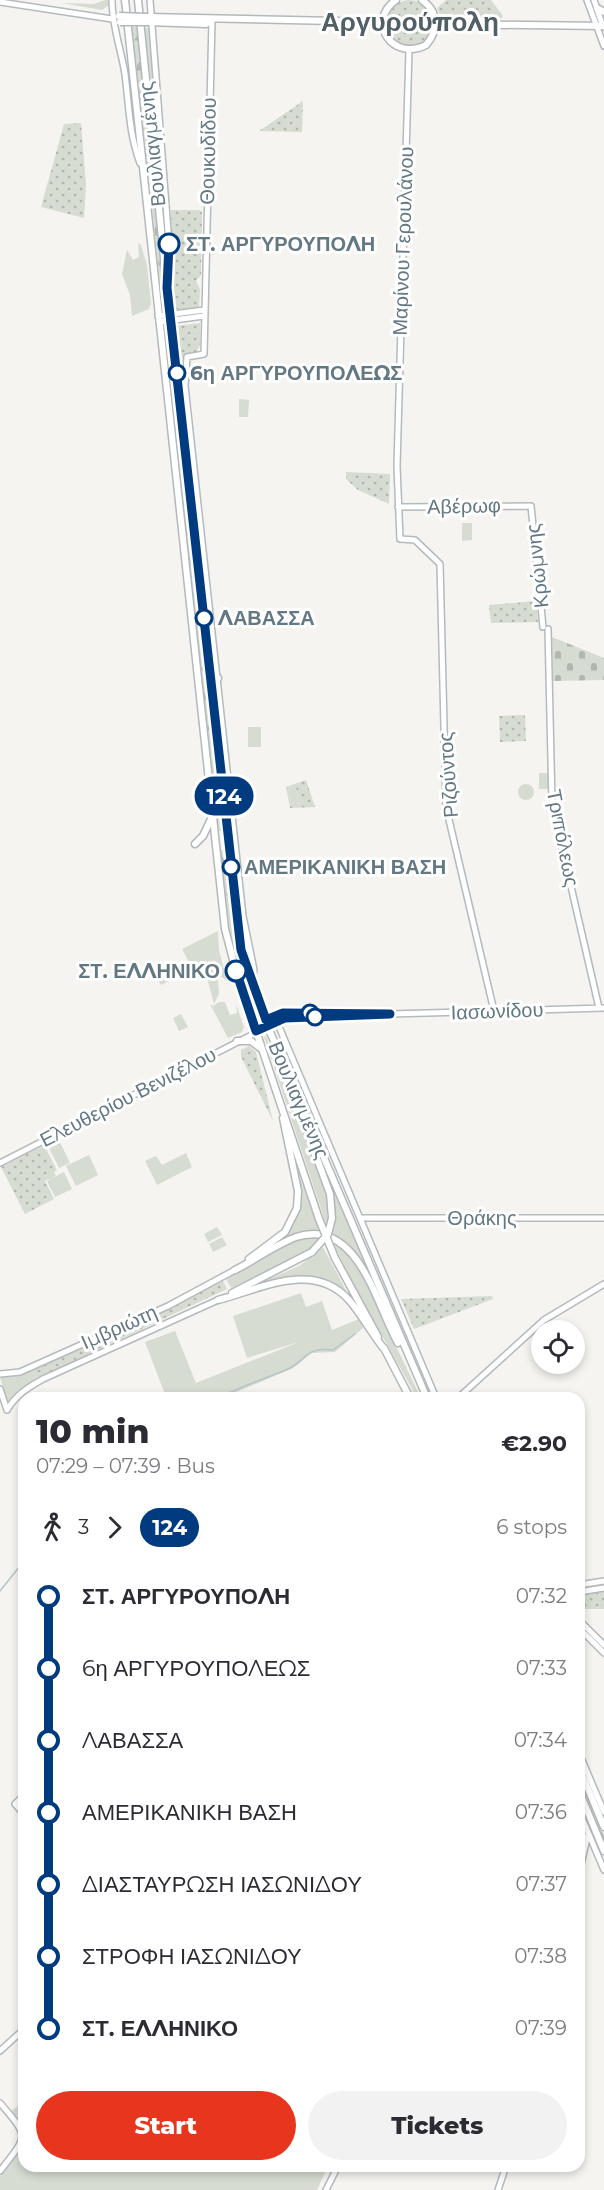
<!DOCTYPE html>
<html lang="en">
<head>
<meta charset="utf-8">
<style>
	body { margin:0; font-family:Montserrat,sans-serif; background:#f2f2f3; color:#2b2b33; height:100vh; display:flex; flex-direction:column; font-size:22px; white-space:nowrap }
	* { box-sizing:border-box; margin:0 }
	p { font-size:20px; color:#7c7c81 }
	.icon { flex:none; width:33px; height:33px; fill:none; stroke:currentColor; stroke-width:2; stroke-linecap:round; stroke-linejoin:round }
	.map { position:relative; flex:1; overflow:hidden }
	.drawer { position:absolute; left:18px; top:1392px; width:567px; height:780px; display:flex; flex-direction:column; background:#fff; border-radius:18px; box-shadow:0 3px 9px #0003 }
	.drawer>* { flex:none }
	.badge { padding:0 12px; border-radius:20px; font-size:21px; line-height:39px }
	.controls { position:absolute; left:531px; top:1320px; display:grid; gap:12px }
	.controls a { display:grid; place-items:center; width:54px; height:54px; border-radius:50%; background:#fff; box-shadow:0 3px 9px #0003; font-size:30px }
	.map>.badge { position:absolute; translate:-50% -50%; box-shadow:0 0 0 3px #fff }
	.legs { display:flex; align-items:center; gap:9px; height:66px; padding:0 18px; font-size:20px }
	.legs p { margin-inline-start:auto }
	.head { display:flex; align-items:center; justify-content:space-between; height:102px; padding:0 18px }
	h1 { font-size:33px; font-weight:800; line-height:45px }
	.primary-button { display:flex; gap:12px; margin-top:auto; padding:12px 18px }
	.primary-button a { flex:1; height:69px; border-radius:36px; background:#e8351d; color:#fff; font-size:24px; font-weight:800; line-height:69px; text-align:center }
	.primary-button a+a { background:#f2f2f3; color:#2b2b33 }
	ul { padding:0 18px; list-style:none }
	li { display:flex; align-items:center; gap:21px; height:72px; font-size:22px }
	li i { display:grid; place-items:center; width:9px; height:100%; margin:0 8px; background:currentColor }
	li i::after { content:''; width:15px; height:15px; margin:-8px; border:4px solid; border-radius:50%; background:#fff }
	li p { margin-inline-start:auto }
	li:first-child i { background:linear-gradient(#0000 50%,currentColor 0) }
	li:last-child i { background:linear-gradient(currentColor 50%,#0000 0) }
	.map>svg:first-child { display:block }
	.grass { fill:#d6dcd1 }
	.forest { fill:url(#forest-firs) }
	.cemetery { fill:url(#cemetery-stones) }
	.park { fill:url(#park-dots); fill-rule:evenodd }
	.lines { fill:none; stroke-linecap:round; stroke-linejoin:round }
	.stream { stroke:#b7c5c7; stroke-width:1.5 }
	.secondary-casing { stroke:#b4babe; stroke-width:8 }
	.primary-casing { stroke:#b3b8bb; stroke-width:9 }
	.secondary { stroke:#fff; stroke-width:5 }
	.primary { stroke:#fff; stroke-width:6 }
	.primary-bridge-casing { stroke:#b3b8bb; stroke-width:9; stroke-linecap:butt }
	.primary-bridge { stroke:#fff; stroke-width:6 }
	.line-1-casing { stroke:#fff; stroke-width:14 }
	.line-1 { stroke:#003b80; stroke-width:9 }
	.stop-1-dot { fill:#fff; stroke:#003b80; stroke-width:3 }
	.labels { text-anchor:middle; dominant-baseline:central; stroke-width:6; stroke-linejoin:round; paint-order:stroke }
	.street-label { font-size:20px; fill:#637883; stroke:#fff }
	.stop-label { font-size:20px; font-weight:bold; fill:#637883; stroke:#fff; text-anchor:start }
	.district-label { font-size:26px; font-weight:bold; fill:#516067; stroke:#fff }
</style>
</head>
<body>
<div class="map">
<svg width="604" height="2190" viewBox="0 0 604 2190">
	<defs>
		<pattern id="forest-firs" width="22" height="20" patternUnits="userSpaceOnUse" patternTransform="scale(1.5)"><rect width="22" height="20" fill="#d6dcd1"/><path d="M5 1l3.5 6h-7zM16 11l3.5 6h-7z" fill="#b1b7af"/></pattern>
		<pattern id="cemetery-stones" width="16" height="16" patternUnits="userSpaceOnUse" patternTransform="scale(1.5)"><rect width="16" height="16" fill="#d6dcd1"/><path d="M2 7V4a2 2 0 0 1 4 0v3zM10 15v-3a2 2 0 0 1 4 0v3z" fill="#b1b7af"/></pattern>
		<pattern id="park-dots" width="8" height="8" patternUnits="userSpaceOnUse" patternTransform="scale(1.5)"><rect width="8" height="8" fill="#d6dcd1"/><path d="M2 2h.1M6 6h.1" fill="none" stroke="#b1b7af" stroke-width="1.8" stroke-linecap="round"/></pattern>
	</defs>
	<rect width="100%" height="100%" fill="#f5f4f0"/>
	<path class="grass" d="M105 0H109L108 6 102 10 62 3 94 4Z
		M138 243 141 245 147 265 151 304 149 309 132 316 130 295 122 274 127 250 133 260 139 257Z
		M239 399 249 400 248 417H239Z
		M462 523H472V540L462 541Z
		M248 727H261V747H248Z
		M539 773H549V789H539Z
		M518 792a8 8 0 1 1 16 0a8 8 0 1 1-16 0Z
		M296 787 299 806 291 807 288 788Z
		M218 931 219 950 227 981 222 977 218 978 219 994 214 1004 203 962 190 964 182 949Z
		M162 964 171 980 161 985 153 969Z
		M219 1002H225L230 1015 237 1013 236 1004 244 1027 242 1032 228 1038 210 1004 213 1006Z
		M181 1014 188 1027 179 1031 173 1018Z
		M266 1036 327 1197V1227L264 1037Z
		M58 1138 70 1163 59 1168 47 1144Z
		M186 1153 192 1167 157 1185 145 1161 156 1156 162 1165Z
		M89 1155 98 1175 76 1186 66 1166Z
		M325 1166 377 1292C365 1269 355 1247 331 1235L334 1207Z
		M64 1172 72 1189 55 1197 47 1181Z
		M299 1175 320 1233H312L266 1250C296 1225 303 1215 299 1175Z
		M217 1227 222 1235 208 1242 204 1234Z
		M222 1237 227 1245 213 1252 209 1244Z
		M307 1237H322L305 1254 231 1288 226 1279 292 1241Z
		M333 1242 344 1249 358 1267 421 1398H417L350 1278Z
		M323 1247 349 1296C316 1266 292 1275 253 1286L299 1266Z
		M301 1293 306 1307 322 1301 332 1330 359 1319 363 1328 335 1352 312 1353 293 1368 223 1398H152L165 1394 145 1342 175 1331 196 1383 299 1342 247 1358 233 1316Z
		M33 1370 37 1378 7 1402 0 1377Z
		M24 2102V2130L11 2111Z
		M24 2145V2166H328L317 2190H0V2176Z"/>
	<path class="forest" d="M132 27H137L166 307H163Z
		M145 27 150 30 162 195Z
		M163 330H167L174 375 223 830 219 831 215 796Z
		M220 850H223L234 941 258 1017 231 942Z
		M579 1775 604 1835V1841L579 1781Z"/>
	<path class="cemetery" d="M552 637 604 658V680L553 681Z"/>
	<path class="park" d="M446 0H491L503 16 502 18 442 19 437 8Z
		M387 23a23 23 0 1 1 46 0a23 23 0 1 1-46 0Z
		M303 100 302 132 259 131 303 101Z
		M81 123 86 185 84 218 41 207 64 124Z
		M171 210H200L202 213 201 275 196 281 200 289 199 307 177 310 174 306Z
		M200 323V345L195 354 185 356 178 363 174 326Z
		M346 472 390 474 389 504 358 490 346 479Z
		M536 601 538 622 491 623 489 605Z
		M525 715 526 741 500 742 499 716Z
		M306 780 315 807 290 808 286 787ZM296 787 299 805 291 807 288 788Z
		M249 1046 256 1052 273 1121 241 1057V1050Z
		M44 1145 57 1170 54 1172 56 1176 45 1181 54 1199 25 1214 1 1167Z
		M223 1281 227 1289 37 1378 33 1370Z
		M492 1296 493 1299 414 1329 401 1299Z
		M604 1591V1609H579V1594Z"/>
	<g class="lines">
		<path class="stream" d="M219 1398C241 1386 265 1379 288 1369 308 1360 303 1347 333 1350L355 1334
			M0 1591 24 1561"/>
		<defs>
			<path id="secondary" d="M112 0C112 26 121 49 125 74 129 105 129 134 140 163
				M150 0 169 244 168 278
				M587 0 604 46
				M594 0 603 27
				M0 2 112 19
				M212 20 204 354 187 357 185 386 243 916 254 970 252 980
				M409 50 397 466 400 539 415 540 440 564 446 807 494 1011
				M158 316 204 310
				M159 322 204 316
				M398 507 531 506 543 627
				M548 629 552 804 599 1008
				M277 1022 436 1398
				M257 1030 266 1020 283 1013 390 1014 604 1008
				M0 1163 285 1018 390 1014
				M360 1218H604
				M0 1374 20 1372 168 1306 235 1270
				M0 1389 7 1410
				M458 1398 544 1320 604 1284
				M7 1410C16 1395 27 1388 43 1379L218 1300
				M579 1585 604 1581
				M579 1592 604 1588
				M579 1620 604 1645
				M579 1628 604 1653
				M579 1753 604 1812
				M24 1795 15 1804 24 1814
				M579 1811 604 1870
				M579 1873 588 1834
				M0 2051 24 2029
				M0 2103C30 2138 28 2135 0 2171
				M326 2190 338 2166
				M498 2190 506 2166"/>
			<path id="primary" d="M125 0 225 929 236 971 319 1219
				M138 0 167 288 241 950 270 1032 427 1398
				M396 0C366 21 392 62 426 45 439 30 439 12 422 0
				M597 8 604 12
				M147 17 383 22
				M148 22 206 24 212 20
				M436 24 604 26
				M213 691 218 678
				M195 844 203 836 212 817
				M237 1041H251L260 1048
				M301 1115 330 1194 332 1218
				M335 1258 378 1337
				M249 1259 285 1232 297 1208 298 1191 283 1118
				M235 1270C255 1260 275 1245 296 1237 358 1217 376 1304 398 1343
				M232 1293 312 1252
				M218 1300C261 1289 313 1260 349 1300 362 1315 372 1334 385 1350
				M384 1348 410 1398
				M579 1767 604 1827
				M579 1791 604 1851"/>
		</defs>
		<use href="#secondary" class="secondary-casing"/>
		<use href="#primary" class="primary-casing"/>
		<use href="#secondary" class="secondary"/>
		<use href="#primary" class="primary"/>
		<defs>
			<path id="primary-bridge" d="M119 16 147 17
				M120 22H148
				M319 1219 335 1258
				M312 1252 328 1234 332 1218"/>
		</defs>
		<use href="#primary-bridge" class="primary-bridge-casing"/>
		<use href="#primary-bridge" class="primary-bridge"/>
	</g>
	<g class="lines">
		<defs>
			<path id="line-1" d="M169 244 167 288 241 950 266 1020 283 1013 390 1014 285 1018 256 1031 236 971"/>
		</defs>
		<use href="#line-1" class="line-1-casing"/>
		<use href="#line-1" class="line-1"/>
	</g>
	<g class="stop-1-dot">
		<circle cx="169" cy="244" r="10"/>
		<circle cx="177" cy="373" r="8"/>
		<circle cx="204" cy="618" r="8"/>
		<circle cx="231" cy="867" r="8"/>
		<circle cx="236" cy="971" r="10"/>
		<circle cx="310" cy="1013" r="8"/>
		<circle cx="315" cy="1017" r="8"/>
	</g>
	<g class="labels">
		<g class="street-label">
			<text transform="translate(152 144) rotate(-96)">Βουλιαγμένης</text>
			<text transform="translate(208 151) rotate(-89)">Θουκυδίδου</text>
			<text transform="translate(403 241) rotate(-88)">Μαρίνου Γερουλάνου</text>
			<text transform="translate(464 506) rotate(-1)">Αβέρωφ</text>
			<text transform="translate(537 566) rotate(-96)">Κρώμνης</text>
			<text transform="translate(448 775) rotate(-94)">Ριζούντος</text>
			<text transform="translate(563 838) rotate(79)">Τριπόλεως</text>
			<text transform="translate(497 1011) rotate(-2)">Ιασωνίδου</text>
			<text transform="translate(128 1097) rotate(-27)">Ελευθερίου Βενιζέλου</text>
			<text transform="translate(299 1100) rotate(67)">Βουλιαγμένης</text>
			<text x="482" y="1218">Θράκης</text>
			<text transform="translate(119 1327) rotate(-24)">Ιμβριώτη</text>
		</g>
		<g class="stop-label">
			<text x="186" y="244">ΣΤ. ΑΡΓΥΡΟΥΠΟΛΗ</text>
			<text x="190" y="373">6η ΑΡΓΥΡΟΥΠΟΛΕΩΣ</text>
			<text x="218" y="618">ΛΑΒΑΣΣΑ</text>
			<text x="244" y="867">ΑΜΕΡΙΚΑΝΙΚΗ ΒΑΣΗ</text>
			<text x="220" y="971" text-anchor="end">ΣΤ. ΕΛΛΗΝΙΚΟ</text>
		</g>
		<g class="district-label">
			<text x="410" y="22">Αργυρούπολη</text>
		</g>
	</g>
</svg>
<div class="controls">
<a><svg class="icon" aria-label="locate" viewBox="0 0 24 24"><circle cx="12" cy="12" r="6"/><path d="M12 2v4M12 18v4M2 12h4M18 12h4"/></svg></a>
</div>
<b class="badge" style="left:224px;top:796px;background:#003b80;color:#fff">124</b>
<section class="drawer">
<div class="head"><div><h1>10 min</h1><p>07:29 – 07:39 · Bus</p></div><b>€2.90</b></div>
<div class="legs"><svg class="icon" aria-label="walk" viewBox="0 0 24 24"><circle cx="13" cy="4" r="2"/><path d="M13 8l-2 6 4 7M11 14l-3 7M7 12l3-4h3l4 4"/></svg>3<svg class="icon" aria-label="forward" viewBox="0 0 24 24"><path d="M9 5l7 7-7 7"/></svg><b class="badge" style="background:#003b80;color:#fff">124</b><p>6 stops</p></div>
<ul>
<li><i style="color:#003b80"></i><b>ΣΤ. ΑΡΓΥΡΟΥΠΟΛΗ</b><p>07:32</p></li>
<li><i style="color:#003b80"></i><span>6η ΑΡΓΥΡΟΥΠΟΛΕΩΣ</span><p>07:33</p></li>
<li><i style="color:#003b80"></i><span>ΛΑΒΑΣΣΑ</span><p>07:34</p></li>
<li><i style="color:#003b80"></i><span>ΑΜΕΡΙΚΑΝΙΚΗ ΒΑΣΗ</span><p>07:36</p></li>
<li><i style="color:#003b80"></i><span>ΔΙΑΣΤΑΥΡΩΣΗ ΙΑΣΩΝΙΔΟΥ</span><p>07:37</p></li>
<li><i style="color:#003b80"></i><span>ΣΤΡΟΦΗ ΙΑΣΩΝΙΔΟΥ</span><p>07:38</p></li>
<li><i style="color:#003b80"></i><b>ΣΤ. ΕΛΛΗΝΙΚΟ</b><p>07:39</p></li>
</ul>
<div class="primary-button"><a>Start</a><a>Tickets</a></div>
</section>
</div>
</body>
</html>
